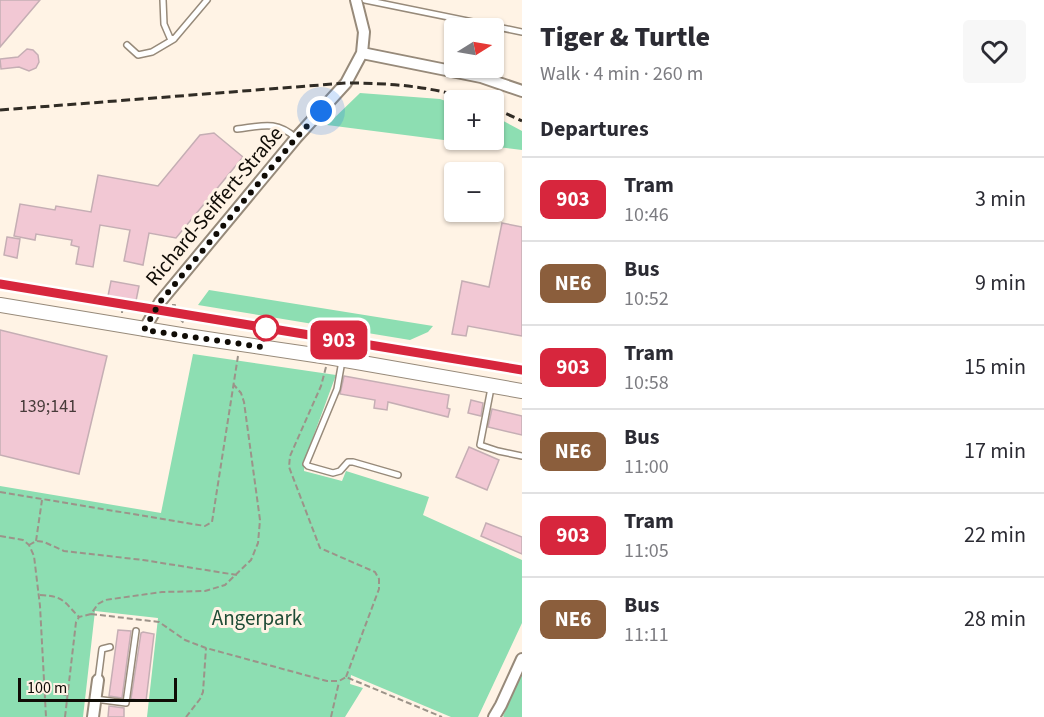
<!DOCTYPE html>
<html lang="en">
<head>
<meta charset="utf-8">
<style>
	body { margin:0; font-family:"Source Sans 3",sans-serif; background:#f7f7f7; color:#2b2b33; height:100vh; display:flex; flex-direction:column; font-size:22px; white-space:nowrap }
	* { box-sizing:border-box; margin:0 }
	p { font-size:20px; color:#7c7c81 }
	.icon { flex:none; width:33px; height:33px; fill:none; stroke:currentColor; stroke-width:2; stroke-linecap:round; stroke-linejoin:round }
	.map { position:relative; flex:1; overflow:hidden }
	.panel { display:flex; flex-direction:column; background:#fff; width:522px }
	.panel>* { flex:none }
	.badge { padding:0 12px; border-radius:9px; font-size:21px; line-height:39px }
	.needle { width:39px; rotate:79deg }
	.buttons { position:absolute; left:444px; top:18px; display:grid; gap:12px }
	.buttons a { display:grid; place-items:center; width:60px; height:60px; border-radius:6px; background:#fff; box-shadow:0 2px 4px #0004; font-size:30px }
	.scale { position:absolute; left:18px; bottom:15px; width:159px; box-sizing:border-box; padding-left:6px; border:3px solid #100c06; border-top:0; font-size:16px; line-height:21px; white-space:nowrap; color:#100c06; -webkit-text-stroke:4px #fff3e5; paint-order:stroke }
	.you { position:absolute; width:30px; height:30px; margin:-15px; border:4px solid #fff; border-radius:50%; background:#1a73e8; box-shadow:0 0 0 9px #1a73e833 }
	.map>.badge { position:absolute; translate:-50% -50%; box-shadow:0 0 0 3px #fff }
	h2 { padding:0 18px; font-size:22px; line-height:54px }
	.round { display:grid; place-items:center; flex:none; width:63px; height:63px; border-radius:6px; background:#f7f7f7 }
	.head { display:flex; align-items:center; justify-content:space-between; height:102px; padding:0 18px }
	h1 { font-size:28px; font-weight:800; line-height:45px }
	ul { padding:0; list-style:none }
	li { display:flex; align-items:center; gap:18px; height:84px; padding:0 18px; border-top:2px solid #e1e1e2 }
	li div { flex:1 }
	li b { display:block; font-size:22px }
	li em { font-style:normal }
	li .badge { min-width:66px; font-weight:700; text-align:center }
	main { display:flex; flex:1; min-height:0 }
	.map>svg:first-child { display:block }
	.green { fill:#8ddeb2 }
	.building { fill:#f2c8d4; stroke:#c5aeb4; stroke-width:1.5 }
	.lines { fill:none; stroke-linecap:round; stroke-linejoin:round }
	.service-casing { stroke:#978a7a; stroke-width:8 }
	.minor-casing { stroke:#978a7a; stroke-width:14 }
	.tertiary-casing { stroke:#978a7a; stroke-width:16 }
	.path { stroke:#9c9389; stroke-width:2; stroke-dasharray:6 3; stroke-linecap:butt }
	.service { stroke:#fff; stroke-width:5 }
	.minor { stroke:#fff; stroke-width:10 }
	.tertiary { stroke:#fff; stroke-width:14 }
	.tram { stroke:#312c25; stroke-width:1.5 }
	.rail { stroke:#312c25; stroke-width:3; stroke-dasharray:9 4.5; stroke-linecap:butt }
	.line-casing { stroke:#fff; stroke-width:14 }
	.line { stroke:#d7263d; stroke-width:9 }
	.walk { stroke:#100c06; stroke-width:6; stroke-dasharray:0 10.8 }
	.stop-dot { fill:#fff; stroke:#d7263d; stroke-width:3 }
	.labels { text-anchor:middle; dominant-baseline:central; stroke-width:6; stroke-linejoin:round; paint-order:stroke }
	.number-label { font-size:18px; fill:#483b3a }
	.street-label { font-size:21px; fill:#100c06; stroke:#fff3e5 }
	.park-label { font-size:21px; fill:#1f4c36; stroke:#fff3e5 }
</style>
</head>
<body>
<main>
<div class="map">
<svg width="522" height="717" viewBox="0 0 522 717">
	<rect width="100%" height="100%" fill="#fff3e5"/>
	<path class="green" d="M360 93 440 99 454 104V140H494V116L522 131V150L327 125Z
		M209 290 433 326 428 332 410 340 198 305Z
		M193 354 336 375 305 459 304 471 342 481 346 471 429 497 423 515 522 560V623L478 717H451L351 675 350 684 363 688 345 717H147L158 618 95 611 83 717H0V486L161 513Z
		M522 674V717H504L503 716Z"/>
	<path class="building" d="M0 0H40L0 47Z
		M27 49 33 50 38 55 39 62 36 68 29 71 19 67 1 69 0 59 18 57Z
		M214 133 243 157 176 238 149 233 143 265 124 261 130 230 100 225 93 267 76 264 79 247 71 245 72 240 36 234 35 240 14 236 20 204 55 210 56 206 91 212 98 175 158 186 200 135Z
		M502 223 522 227V336L468 326 466 336 452 334 462 281 489 287Z
		M7 237 20 239 17 258 4 255Z
		M111 281 139 286 136 301 108 296Z
		M0 330 107 356 79 474 0 455Z
		M344 376 449 395 447 408 450 409 448 417 388 402 387 410 374 408 375 400 340 394Z
		M471 400 483 403 481 416 468 413Z
		M492 409 522 416V435L488 427Z
		M469 447 499 460 487 490 456 477Z
		M486 523 522 537V554L481 536Z
		M118 630 131 631 122 698 109 696Z
		M143 632 154 634 146 701 131 699 141 633Z
		M109 706 124 708V717H108Z"/>
	<g class="lines">
		<defs>
			<path id="service" d="M163 0 164 24 170 38 174 39 207 0
				M365 0 522 32
				M127 45 138 55 152 52 174 39
				M237 129C262 126 276 120 296 138
				M342 361 337 389 306 464 308 466 333 473 340 471 348 462H353L398 475
				M491 388 480 445 498 451 522 456
				M98 680 102 649 110 647
				M95 699 126 703 136 631"/>
			<path id="minor" d="M362 53 481 77 522 91
				M144 330 160 302 296 138 346 83 362 53 364 32 356 0
				M93 717 98 680
				M494 717 501 705 522 659"/>
			<path id="tertiary" d="M0 305 187 336 328 357 522 391"/>
		</defs>
		<use href="#service" class="service-casing"/>
		<use href="#minor" class="minor-casing"/>
		<use href="#tertiary" class="tertiary-casing"/>
		<path class="path" d="M113 299 146 305
			M172 305H175V314L184 323
			M122 313 123 301
			M326 367 321 386 290 456 289 467 320 548 375 572 379 579V589L346 677
			M0 492 205 526 212 522 238 356
			M0 536 23 540 29 545 34 556 40 606 46 717
			M36 541 42 500
			M29 545 36 541 44 542 64 551 143 560 237 575
			M40 595C64 596 63 601 79 617
			M91 614 159 622 185 640 206 648 327 681H339L346 677 442 717
			M46 689 66 695
			M65 717 76 622 79 617 91 614 98 604 105 600 162 592 205 591 225 585 251 560 258 543 260 520 244 402 241 393 234 385
			M186 717 200 699 203 692 206 648
			M331 717 339 682"/>
		<use href="#service" class="service"/>
		<use href="#minor" class="minor"/>
		<use href="#tertiary" class="tertiary"/>
		<path class="tram" d="M0 284 522 370"/>
		<path class="rail" d="M494 108 522 121
			M0 110 346 83C389 83 431 86 472 100"/>
	</g>
	<g class="lines">
		<defs>
			<path id="line" d="M0 284 522 370"/>
		</defs>
		<use href="#line" class="line-casing"/>
		<use href="#line" class="line"/>
		<path class="walk" d="M266 328 262 347 144 330 160 302 296 138 321 111"/>
	</g>
	<circle class="stop-dot" cx="266" cy="328" r="12"/>
	<g class="labels">
		<g class="number-label">
			<text x="48" y="406">139;141</text>
		</g>
		<g class="street-label">
			<text transform="translate(214 206) rotate(-50)">Richard-Seiffert-Straße</text>
		</g>
		<g class="park-label">
			<text x="257" y="618">Angerpark</text>
		</g>
	</g>
</svg>
<div class="buttons">
<a><svg class="needle" viewBox="-14 -14 28 28"><path d="M0-13l5 13h-10z" fill="#e53935"/><path d="M0 13l5-13h-10z" fill="#7c7c81"/></svg></a>
<a>+</a>
<a>−</a>
</div>
<div class="scale">100 m</div>
<div class="you" style="left:321px;top:111px"></div>
<b class="badge" style="left:339px;top:340px;background:#d7263d;color:#fff">903</b>
</div>
<section class="panel">
<div class="head"><div><h1>Tiger &amp; Turtle</h1><p>Walk · 4 min · 260 m</p></div><a class="round"><svg class="icon" aria-label="heart" viewBox="0 0 24 24"><path d="M12 20l-8-8c-3-5 5-10 8-4 3-6 11-1 8 4z"/></svg></a></div>
<h2>Departures</h2>
<ul>
<li><span class="badge" style="background:#d7263d;color:#fff">903</span><div><b>Tram</b><p>10:46</p></div><em>3 min</em></li>
<li><span class="badge" style="background:#8b5e3c;color:#fff">NE6</span><div><b>Bus</b><p>10:52</p></div><em>9 min</em></li>
<li><span class="badge" style="background:#d7263d;color:#fff">903</span><div><b>Tram</b><p>10:58</p></div><em>15 min</em></li>
<li><span class="badge" style="background:#8b5e3c;color:#fff">NE6</span><div><b>Bus</b><p>11:00</p></div><em>17 min</em></li>
<li><span class="badge" style="background:#d7263d;color:#fff">903</span><div><b>Tram</b><p>11:05</p></div><em>22 min</em></li>
<li><span class="badge" style="background:#8b5e3c;color:#fff">NE6</span><div><b>Bus</b><p>11:11</p></div><em>28 min</em></li>
</ul>
</section>
</main>
</body>
</html>
